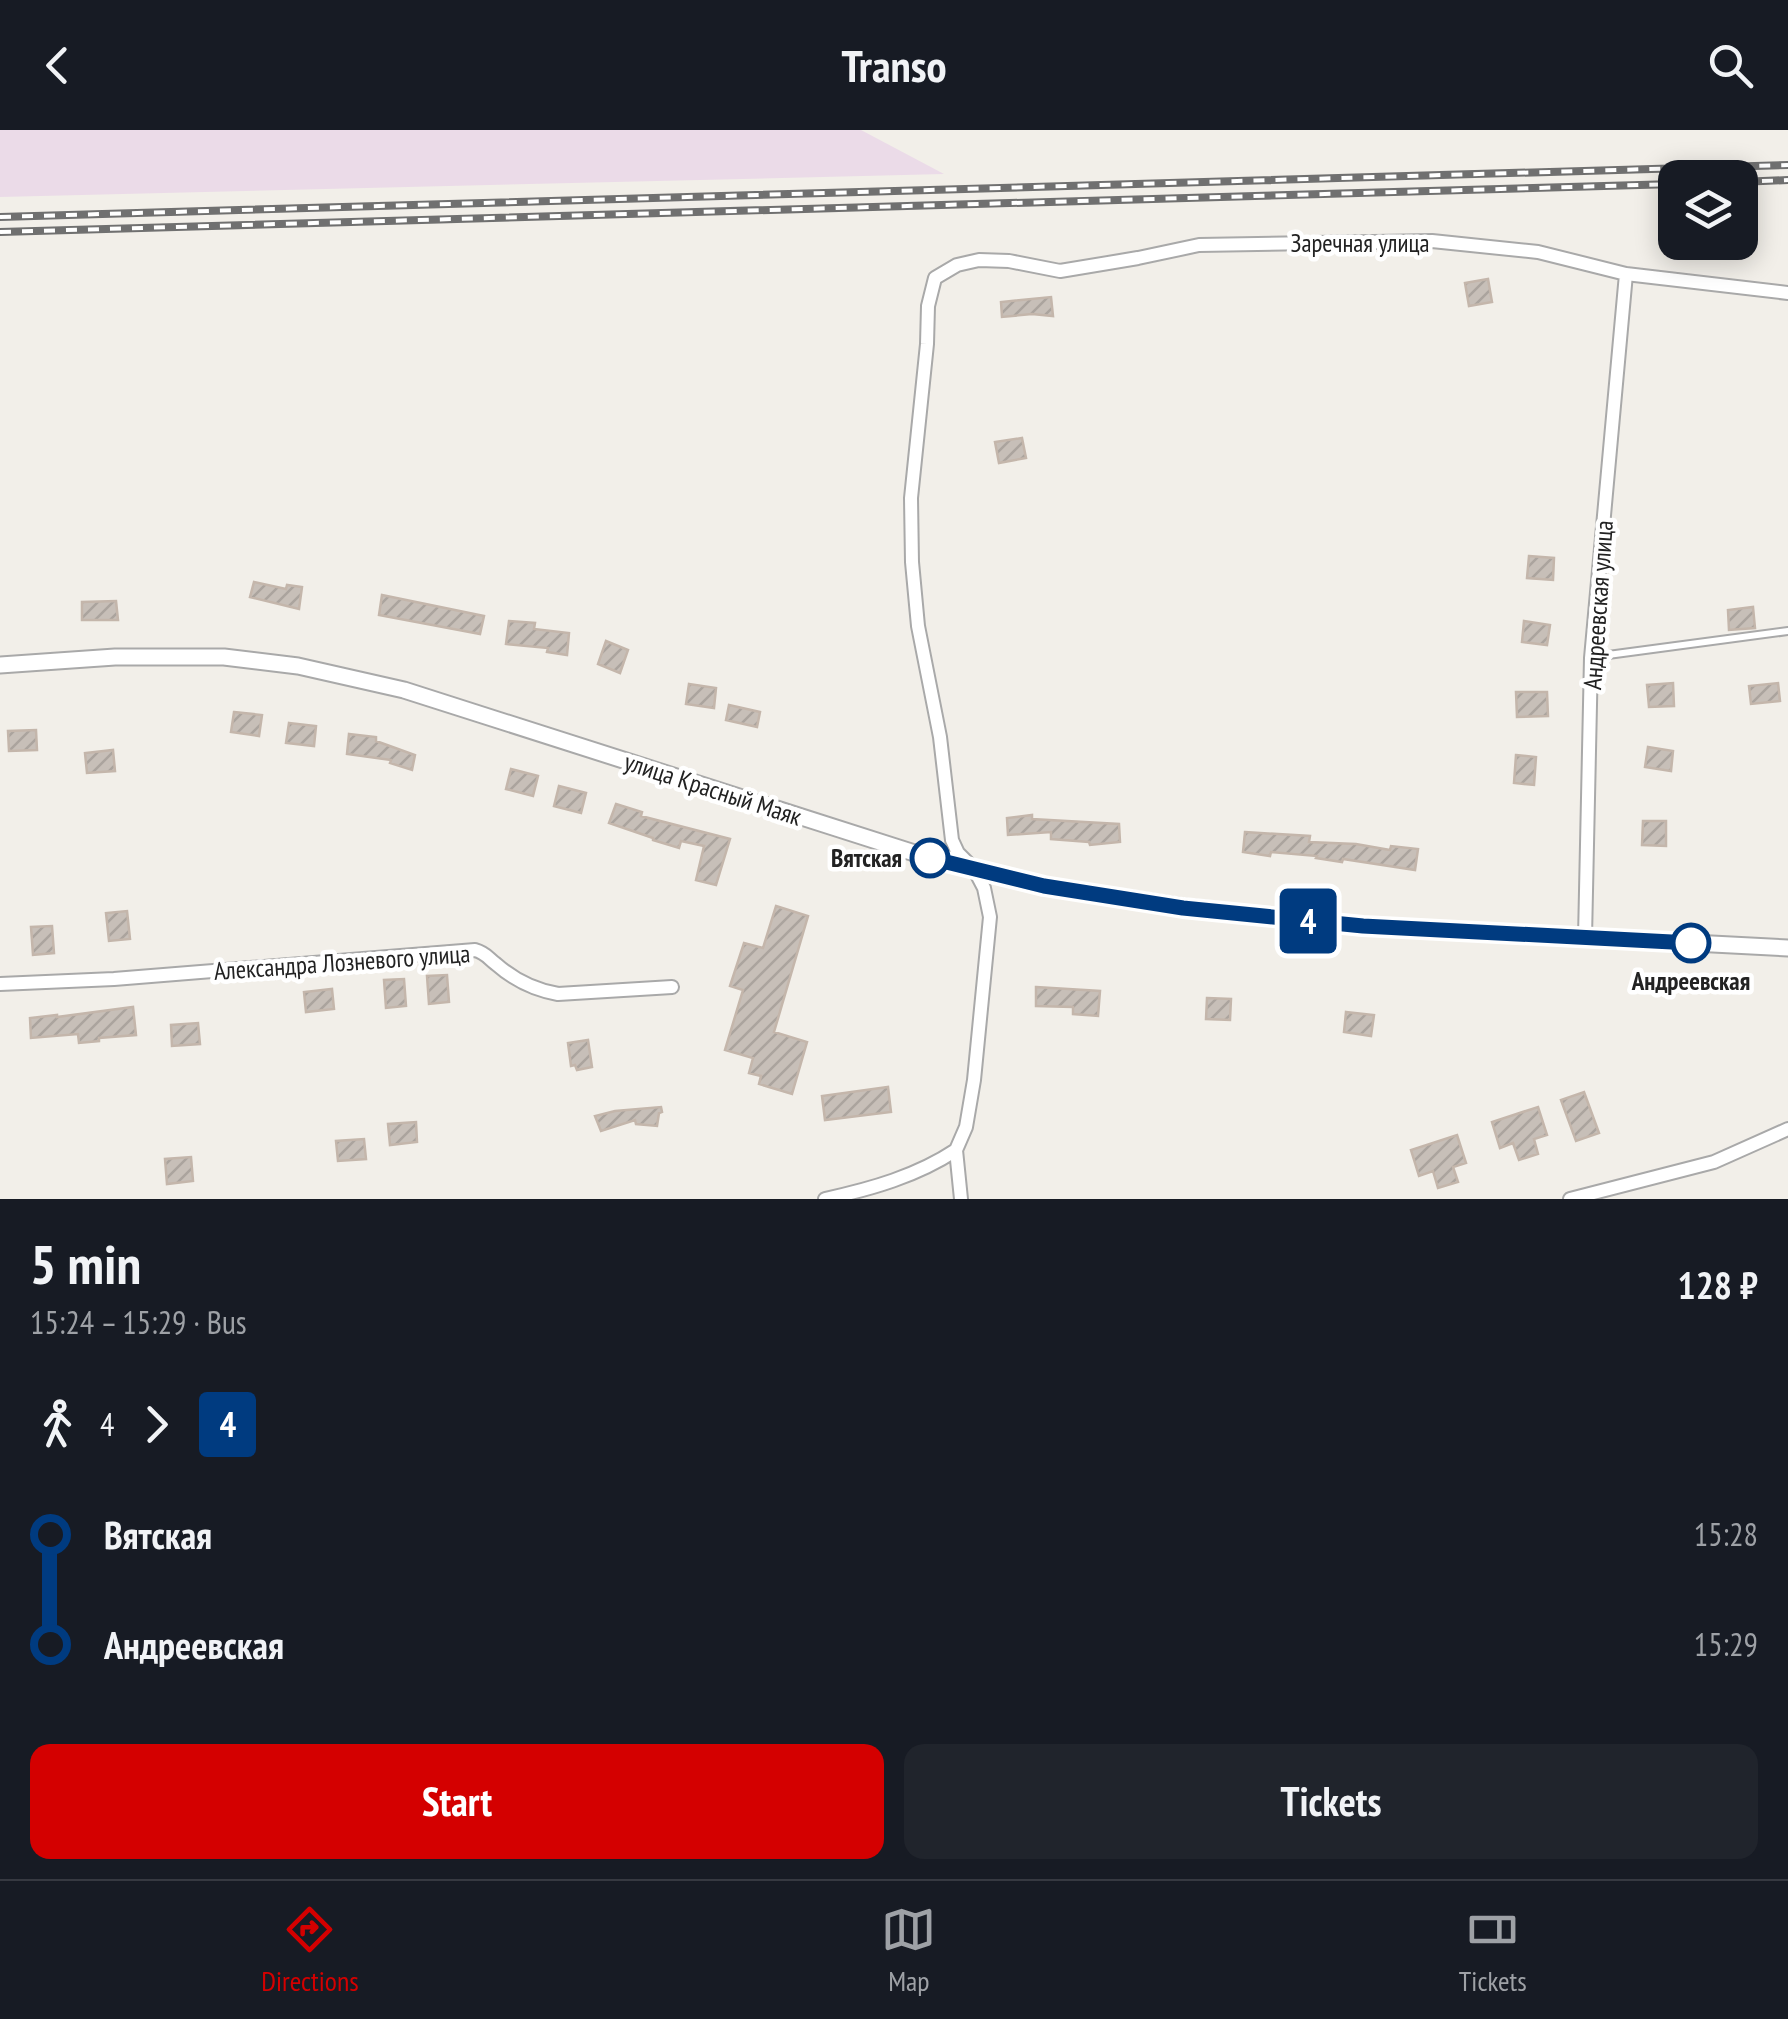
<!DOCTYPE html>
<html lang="en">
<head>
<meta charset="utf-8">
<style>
	body { margin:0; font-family:"PT Sans Narrow",sans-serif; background:#20242c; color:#f1f3f6; height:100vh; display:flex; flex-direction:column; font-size:38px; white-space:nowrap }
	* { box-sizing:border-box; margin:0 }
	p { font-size:32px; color:#9ea1a6 }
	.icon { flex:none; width:55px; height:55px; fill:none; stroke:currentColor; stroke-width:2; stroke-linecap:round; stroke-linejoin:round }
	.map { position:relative; height:1069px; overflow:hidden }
	.details { display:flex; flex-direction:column; background:#171b24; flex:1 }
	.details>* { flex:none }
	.badge { padding:0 20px; border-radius:8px; font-size:35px; line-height:65px }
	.controls { position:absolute; left:1658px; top:30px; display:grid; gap:20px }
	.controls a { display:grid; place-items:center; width:100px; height:100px; border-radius:20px; background:#171b24; box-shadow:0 5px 25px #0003; font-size:50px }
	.map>.badge { position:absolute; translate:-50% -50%; box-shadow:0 0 0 5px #fff }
	.legs { display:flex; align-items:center; gap:15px; height:110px; padding:0 30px; font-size:32px }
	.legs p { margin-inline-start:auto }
	.summary { display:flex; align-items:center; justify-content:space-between; height:170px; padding:0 30px }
	h1 { font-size:55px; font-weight:800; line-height:75px }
	.action { display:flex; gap:20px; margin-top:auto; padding:20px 30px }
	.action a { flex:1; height:115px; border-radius:20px; background:#d40000; color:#fff; font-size:40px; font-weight:800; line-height:115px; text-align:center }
	.action a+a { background:#20242c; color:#f1f3f6 }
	ul { padding:0 30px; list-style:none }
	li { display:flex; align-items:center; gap:35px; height:110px; font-size:38px }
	li i { display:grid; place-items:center; width:15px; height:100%; margin:0 12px; background:currentColor }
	li i::after { content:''; width:25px; height:25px; margin:-12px; border:8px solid; border-radius:50%; background:#171b24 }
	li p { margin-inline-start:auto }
	li:first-child i { background:linear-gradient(#0000 50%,currentColor 0) }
	li:last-child i { background:linear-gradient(currentColor 50%,#0000 0) }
	header { display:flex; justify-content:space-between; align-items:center; height:130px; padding:0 30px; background:#171b24; font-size:45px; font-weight:800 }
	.dock { display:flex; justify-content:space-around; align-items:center; height:140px; border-top:2px solid #363941; background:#171b24; font-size:28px; color:#9ea1a6 }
	.dock a { display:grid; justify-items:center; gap:5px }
	.dock .current { color:#d40000 }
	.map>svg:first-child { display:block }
	.industrial { fill:#ebdbe8 }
	.building { fill:url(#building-hatch); stroke:#c4b6ab; stroke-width:2.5 }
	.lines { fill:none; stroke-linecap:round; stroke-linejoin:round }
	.service-casing { stroke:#a9a9a9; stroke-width:10 }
	.minor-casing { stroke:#a9a9a9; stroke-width:16 }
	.tertiary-casing { stroke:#a9a9a9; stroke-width:19 }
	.service { stroke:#fff; stroke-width:6 }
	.minor { stroke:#fff; stroke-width:12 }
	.tertiary { stroke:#fff; stroke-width:15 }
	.rail-casing { stroke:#707070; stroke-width:8 }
	.rail { stroke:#fff; stroke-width:4; stroke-dasharray:11; stroke-linecap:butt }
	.line-1-casing { stroke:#fff; stroke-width:22 }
	.line-1 { stroke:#003b80; stroke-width:15 }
	.stop-1-dot { fill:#fff; stroke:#003b80; stroke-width:5 }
	.labels { text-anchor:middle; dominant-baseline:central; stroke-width:9; stroke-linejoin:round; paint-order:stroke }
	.street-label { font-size:25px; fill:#222; stroke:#fff }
	.stop-label { font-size:25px; font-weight:bold; fill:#222; stroke:#fff; text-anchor:end }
</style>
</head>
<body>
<header><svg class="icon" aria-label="back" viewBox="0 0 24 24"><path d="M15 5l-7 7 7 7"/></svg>Transo<svg class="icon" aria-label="search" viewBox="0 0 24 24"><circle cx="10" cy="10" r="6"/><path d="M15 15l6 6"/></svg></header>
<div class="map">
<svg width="1788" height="1069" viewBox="0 0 1788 1069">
	<defs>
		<pattern id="building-hatch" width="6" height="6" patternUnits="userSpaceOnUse" patternTransform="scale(2.5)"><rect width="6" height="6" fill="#c7bfb8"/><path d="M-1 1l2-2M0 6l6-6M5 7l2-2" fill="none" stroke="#aba49e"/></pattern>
	</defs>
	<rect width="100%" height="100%" fill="#f2efe9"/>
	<path class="industrial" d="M0 0H861L944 44 0 67Z"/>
	<path class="building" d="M1488 149 1492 172 1469 176 1465 153Z
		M1051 167 1053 186 1032 184 1002 187 1001 172Z
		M1022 308 1026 328 999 333 995 312Z
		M1529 426 1554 428 1553 450 1527 448Z
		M254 452 286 459 287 455 302 457 299 479 250 467Z
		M382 465 484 486 480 504 379 485Z
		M116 471 118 490H82V472Z
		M1753 477 1755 498 1729 500 1728 480Z
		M509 491 535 493 534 499 569 503 567 525 547 522 548 518 506 514Z
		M1524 491 1550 495 1547 515 1522 512Z
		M606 511 628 520 620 543 598 534Z
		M1673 553 1674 576 1649 577 1647 555Z
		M1778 553 1780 571 1751 574 1749 556Z
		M689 554 716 558 714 578 686 574Z
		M1516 562H1547L1548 586 1517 587Z
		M729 575 760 582 757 597 726 590Z
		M234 582 262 585 259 606 231 602Z
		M289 593 316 596 314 616 286 613Z
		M36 600 37 620 9 621 8 601Z
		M349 604 376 607V611L415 625 412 640 390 633 391 630 347 624Z
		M1648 617 1673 621 1671 641 1645 637Z
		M113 620 115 641 87 643 85 623Z
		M1516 625 1536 627 1534 655 1514 653Z
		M511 639 538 646 533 666 506 659Z
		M559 656 586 663 581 683 554 676Z
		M616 674 642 682 641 686 730 709 716 755 696 750 704 716 681 711 679 718 653 710V708L609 693Z
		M1032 685V689L1119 694 1120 712 1090 715 1089 712 1051 709V702L1008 705 1007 688Z
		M1643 691H1666V716L1642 715Z
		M1245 702 1310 706 1309 712 1356 714 1390 720 1391 716 1418 719 1415 740 1343 729 1342 732 1316 728 1317 726 1271 722 1270 726 1243 722Z
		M776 776 808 786 774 902 807 912 792 964 759 954 761 946 749 943 753 928 725 920 743 860 730 856 744 813 763 818Z
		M127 781 130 809 109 811 106 783Z
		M52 796 54 823 33 825 31 797Z
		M447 845 449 872 429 874 427 846Z
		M404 849 406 876 386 878 384 850Z
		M1036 857 1100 861 1098 886 1073 884V877L1036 876Z
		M332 859 334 879 306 882 304 862Z
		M1207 868 1231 869 1230 890 1206 889Z
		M133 877 136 905 99 908V911L79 913 78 904 31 908 30 888 57 885V887Z
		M1346 882 1374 885 1371 906 1344 902Z
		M198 893 200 914 172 916 171 895Z
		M588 910 592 937 577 940 575 935 571 936 568 913Z
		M888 957 891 982 825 990 822 966Z
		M1584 962 1599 1003 1576 1011 1561 970Z
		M661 977 662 982 659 983 657 996 636 994 635 990 601 1001 595 986 615 981Z
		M1538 977 1547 1005 1534 1009 1538 1024 1519 1030 1513 1013 1500 1018 1492 992Z
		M416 992 417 1012 390 1015 388 994Z
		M1457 1005 1466 1033 1453 1037 1458 1052 1438 1058 1433 1041 1419 1046 1411 1020Z
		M364 1009 366 1029 338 1031 336 1011Z
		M191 1027 193 1051 167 1054 165 1029Z"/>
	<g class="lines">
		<defs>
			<path id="service" d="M1593 527 1788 501"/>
			<path id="minor" d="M1585 808 1591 528 1626 144
				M0 854 114 849 475 820C486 823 488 828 496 834 513 849 535 860 558 864L672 857
				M825 1069C871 1059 917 1046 956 1020
				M961 1069 956 1020 966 997 974 950 990 787 984 758 974 739 958 723 952 710 940 607 918 496 912 432 911 368 927 214 928 176 935 148 957 135 979 130 1009 131 1060 141 1138 128 1199 115 1432 111 1538 122 1626 144 1788 163
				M1570 1069 1714 1032 1788 999"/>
			<path id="tertiary" d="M0 535 115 527H224L298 536 404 560 930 728 1044 756 1183 777 1363 796 1788 818"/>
		</defs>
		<use href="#service" class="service-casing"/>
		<use href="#minor" class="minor-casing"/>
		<use href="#tertiary" class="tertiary-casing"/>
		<use href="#service" class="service"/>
		<use href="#minor" class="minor"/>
		<use href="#tertiary" class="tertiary"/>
		<defs>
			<path id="rail" d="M1740 52 1788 50
				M0 87 1788 35
				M0 102 1675 54"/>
		</defs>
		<use href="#rail" class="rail-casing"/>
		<use href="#rail" class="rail"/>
	</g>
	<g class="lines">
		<defs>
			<path id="line-1" d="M930 728 1044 756 1183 778 1363 796 1691 813"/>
		</defs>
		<use href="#line-1" class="line-1-casing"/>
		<use href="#line-1" class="line-1"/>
	</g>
	<g class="stop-1-dot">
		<circle cx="930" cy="728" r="18"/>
		<circle cx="1691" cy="813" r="18"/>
	</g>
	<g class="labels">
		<g class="street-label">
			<text x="1360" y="113">Заречная улица</text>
			<text transform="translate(1598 475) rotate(-86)">Андреевская улица</text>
			<text transform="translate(713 659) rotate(18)">улица Красный Маяк</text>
			<text transform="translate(342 832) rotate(-4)">Александра Лозневого улица</text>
		</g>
		<g class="stop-label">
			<text x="902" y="728">Вятская</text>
			<text x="1691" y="851" text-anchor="middle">Андреевская</text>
		</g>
	</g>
</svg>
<div class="controls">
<a><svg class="icon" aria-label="layers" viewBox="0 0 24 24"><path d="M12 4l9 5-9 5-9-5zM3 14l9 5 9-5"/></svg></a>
</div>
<b class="badge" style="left:1308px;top:791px;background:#003b80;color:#fff">4</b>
</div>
<section class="details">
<div class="summary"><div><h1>5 min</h1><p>15:24 – 15:29 · Bus</p></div><b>128 ₽</b></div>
<div class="legs"><svg class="icon" aria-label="walk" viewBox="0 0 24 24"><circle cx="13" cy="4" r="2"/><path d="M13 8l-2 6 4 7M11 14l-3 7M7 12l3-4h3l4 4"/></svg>4<svg class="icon" aria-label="forward" viewBox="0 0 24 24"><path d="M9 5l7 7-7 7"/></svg><b class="badge" style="background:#003b80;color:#fff">4</b></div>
<ul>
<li><i style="color:#003b80"></i><b>Вятская</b><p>15:28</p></li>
<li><i style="color:#003b80"></i><b>Андреевская</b><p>15:29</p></li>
</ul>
<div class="action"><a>Start</a><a>Tickets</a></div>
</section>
<nav class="dock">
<a class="current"><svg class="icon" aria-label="directions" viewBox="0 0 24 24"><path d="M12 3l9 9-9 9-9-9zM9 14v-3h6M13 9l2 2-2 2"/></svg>Directions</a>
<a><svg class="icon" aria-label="map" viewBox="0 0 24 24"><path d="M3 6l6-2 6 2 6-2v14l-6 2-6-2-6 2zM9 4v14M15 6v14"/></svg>Map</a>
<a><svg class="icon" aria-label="tickets" viewBox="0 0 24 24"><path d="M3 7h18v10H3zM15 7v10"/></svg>Tickets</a>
</nav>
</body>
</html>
